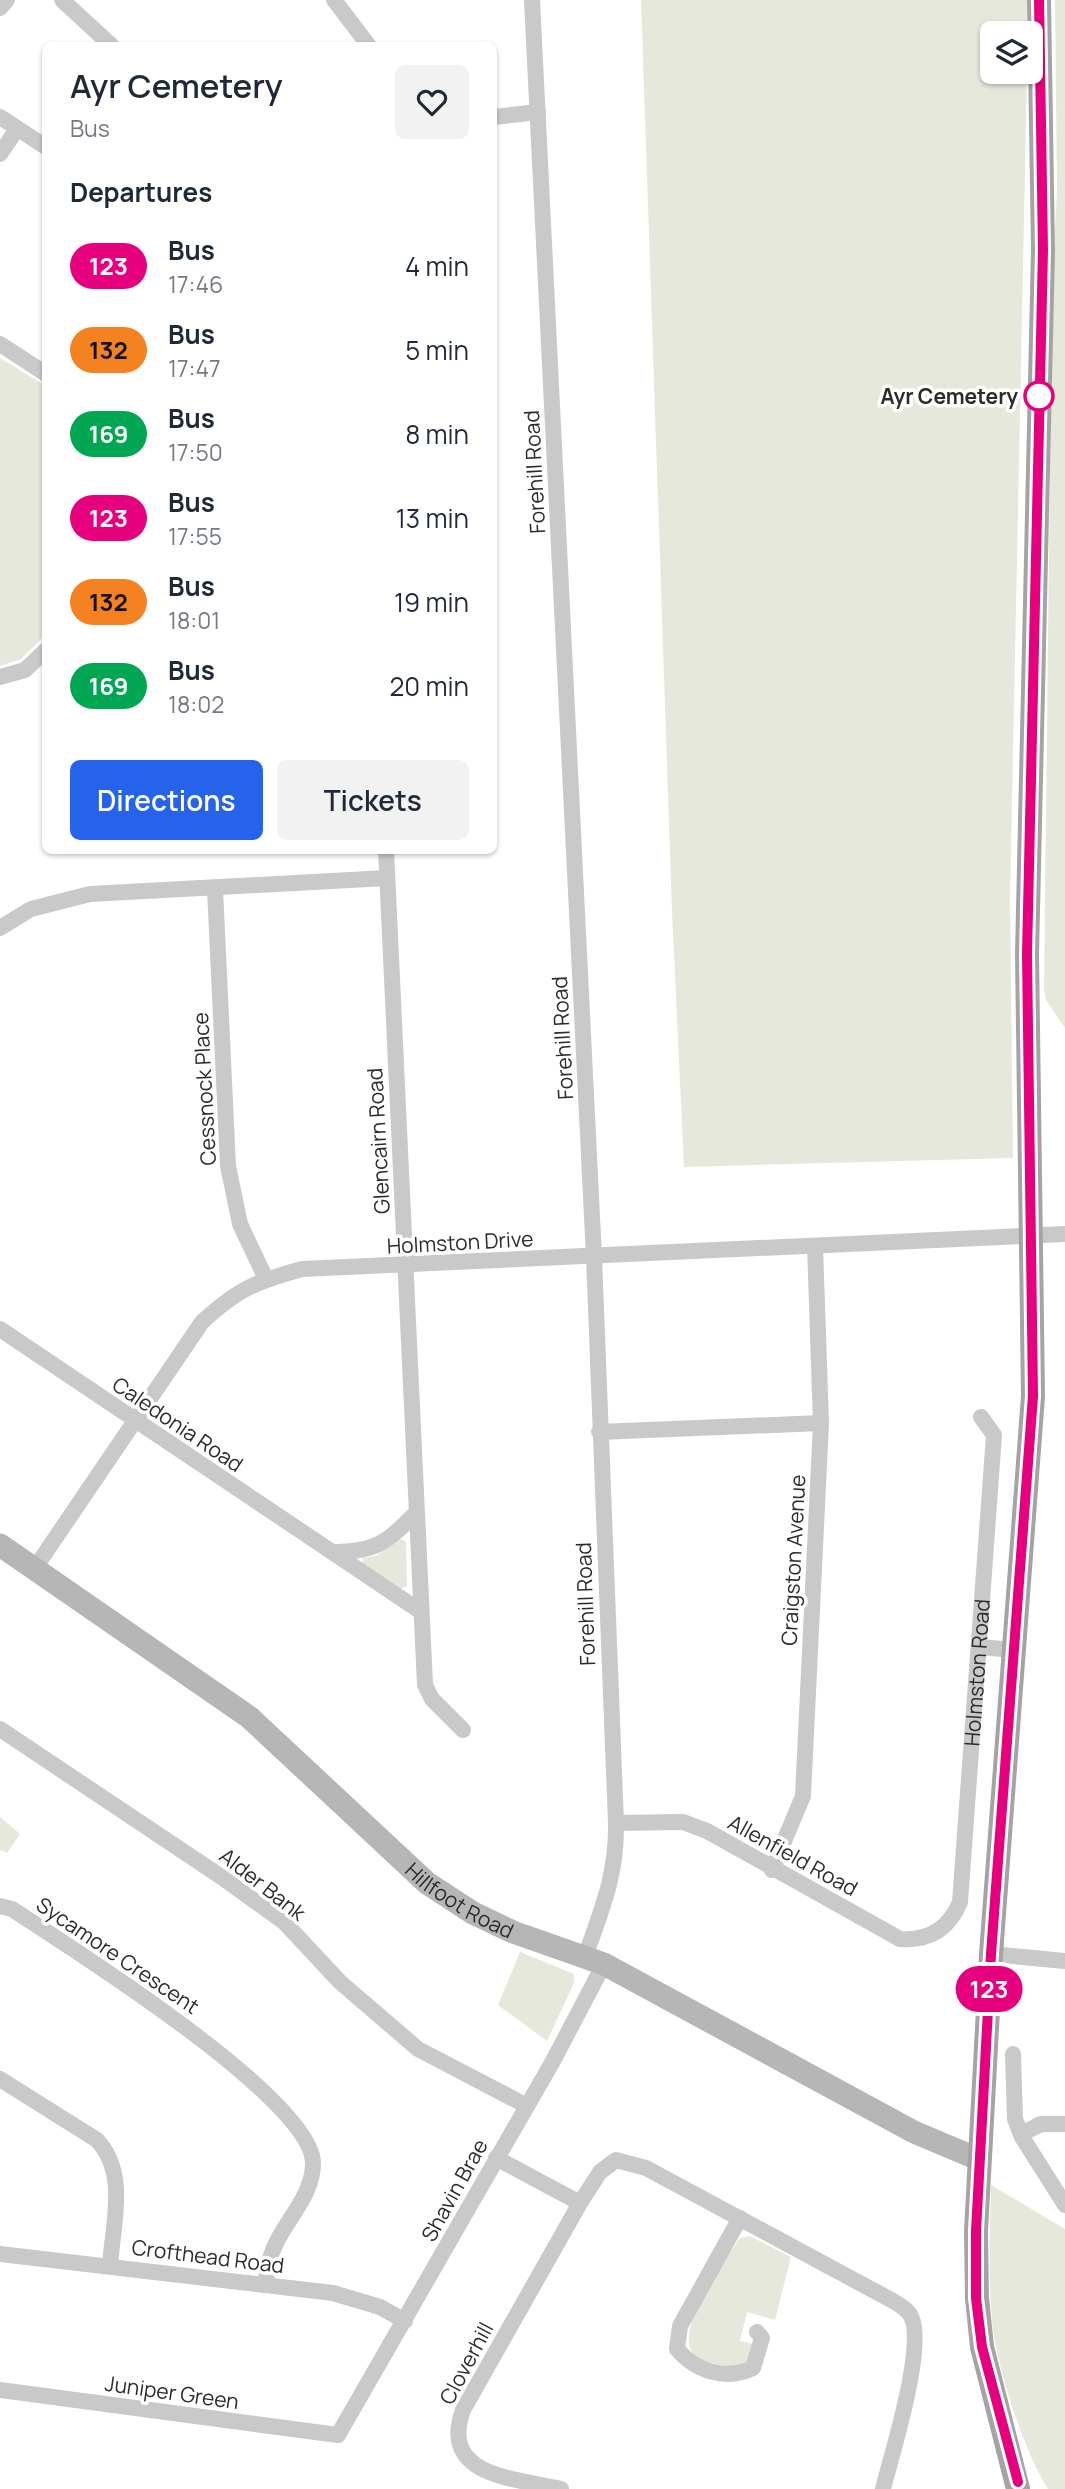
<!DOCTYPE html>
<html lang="en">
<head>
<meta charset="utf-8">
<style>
	body { margin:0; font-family:Manrope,sans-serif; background:#f2f2f3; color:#1f2937; height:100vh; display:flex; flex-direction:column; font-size:26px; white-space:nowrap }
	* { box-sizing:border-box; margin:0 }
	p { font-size:23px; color:#747a83 }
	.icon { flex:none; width:38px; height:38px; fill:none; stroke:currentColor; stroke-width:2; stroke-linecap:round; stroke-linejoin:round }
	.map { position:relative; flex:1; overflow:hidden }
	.details { position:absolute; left:42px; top:42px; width:455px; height:812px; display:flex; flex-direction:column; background:#fff; border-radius:10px; box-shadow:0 2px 5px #0004 }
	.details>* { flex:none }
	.badge { padding:0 14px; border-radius:23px; font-size:24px; line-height:46px }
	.controls { position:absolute; left:980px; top:21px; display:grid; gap:14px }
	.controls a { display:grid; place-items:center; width:63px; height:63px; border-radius:10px; background:#fff; box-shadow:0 2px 5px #0004; font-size:35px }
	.map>.badge { position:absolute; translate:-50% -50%; box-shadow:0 0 0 4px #fff }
	h2 { padding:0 28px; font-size:26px; line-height:63px }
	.round { display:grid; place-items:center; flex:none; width:74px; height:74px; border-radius:10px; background:#f2f2f3 }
	.head { display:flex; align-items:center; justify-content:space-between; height:119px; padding:0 28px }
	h1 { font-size:33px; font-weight:600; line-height:52px }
	.cta { display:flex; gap:14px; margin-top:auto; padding:14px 28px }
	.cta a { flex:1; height:80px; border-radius:10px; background:#2563eb; color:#fff; font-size:28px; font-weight:600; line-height:80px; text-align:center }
	.cta a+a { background:#f2f2f3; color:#1f2937 }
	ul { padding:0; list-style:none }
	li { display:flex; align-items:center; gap:21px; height:84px; padding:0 28px }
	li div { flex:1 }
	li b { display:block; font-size:26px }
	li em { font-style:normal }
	li .badge { min-width:77px; font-weight:700; text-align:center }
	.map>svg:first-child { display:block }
	.green { fill:#e5e8da }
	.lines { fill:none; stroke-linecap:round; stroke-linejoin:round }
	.street { stroke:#c9c9c9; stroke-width:16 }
	.secondary { stroke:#b6b6b6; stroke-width:23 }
	.primary { stroke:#a4a4a4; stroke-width:24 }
	.line-casing { stroke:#fff; stroke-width:16 }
	.line { stroke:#e6007e; stroke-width:10 }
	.stop-dot { fill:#fff; stroke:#e6007e; stroke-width:3.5 }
	.labels { text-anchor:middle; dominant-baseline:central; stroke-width:7; stroke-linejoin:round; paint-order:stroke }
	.stop-label { font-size:21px; font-weight:bold; fill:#2c2c2c; stroke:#fff; text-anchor:end }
	.street-label { font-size:21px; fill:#2c2c2c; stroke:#fff }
</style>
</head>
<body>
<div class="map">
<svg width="1065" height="2489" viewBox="0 0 1065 2489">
	<rect width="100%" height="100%" fill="#fff"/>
	<path class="green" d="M641 0H1027V33H992V72H1027L1010 899 1013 1158 684 1167 672 911Z
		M1055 0H1065V1028L1046 1000 1044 989 1052 292 1057 190Z
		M0 358 46 386 45 635 21 659 0 666Z
		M399 1539 406 1541 407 1586 398 1590 362 1565 363 1558 376 1556Z
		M0 1817 20 1834 7 1853 0 1850Z
		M520 1952 574 1974V1983L547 2041 498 2005Z
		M991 2185 1065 2229V2489H1048C1024 2452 996 2365 992 2321 988 2276 990 2230 991 2185Z
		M750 2236 791 2257 775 2320 747 2312 740 2341 754 2344 747 2362C733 2369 720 2366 705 2361 661 2348 718 2274 732 2250L740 2238Z"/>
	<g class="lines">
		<g class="street">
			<path d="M62 0 112 46"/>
			<path d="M334 0 369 46"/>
			<path d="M532 0 594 1257 616 1823C617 1874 602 1909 585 1957"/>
			<path d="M0 8 7 0"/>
			<path d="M0 117 46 147"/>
			<path d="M494 117 538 112"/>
			<path d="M0 154 17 129"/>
			<path d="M0 344 46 374"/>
			<path d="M0 677 25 670 46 650"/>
			<path d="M386 850 425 1685 432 1699 463 1730"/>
			<path d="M215 889 228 1166 240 1224 266 1279"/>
			<path d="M0 928 31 909 90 894 387 878"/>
			<path d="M0 1329 420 1611"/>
			<path d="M599 1432 821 1423"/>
			<path d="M334 1552C376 1552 387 1542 416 1513"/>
			<path d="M35 1568 202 1322C238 1289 255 1282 302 1269L1065 1234"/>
			<path d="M979 1647 1014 1650"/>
			<path d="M0 1729 220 1876 284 1922 340 1982 418 2049 527 2106"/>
			<path id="s1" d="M616 1823 683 1822 707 1831 900 1939C929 1941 949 1929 960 1902L994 1435 981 1417"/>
			<path d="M772 1870 803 1796 821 1423 815 1246"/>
			<path d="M0 1906 12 1909C68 1946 313 2099 313 2163 313 2200 279 2225 270 2259 267 2267 267 2277 265 2285"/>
			<path d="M991 1954 1065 1961"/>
			<path d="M1013 2054 1015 2119 1022 2137 1065 2205"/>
			<path d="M0 2079 97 2140C128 2173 113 2223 110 2265"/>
			<path d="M1021 2134 1041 2124H1065"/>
			<path d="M496 2158 580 2203"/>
			<path d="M740 2218 680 2326 677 2349C695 2371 726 2381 753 2368L762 2338 757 2332"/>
			<path d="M0 2254 333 2293 380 2307 405 2321"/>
			<path d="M0 2390 338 2435 553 2061 604 1964"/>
			<path d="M561 2489C515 2478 439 2477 463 2410L580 2203 600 2172 616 2160 646 2168 882 2295C891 2300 903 2305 909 2313 929 2338 891 2456 883 2489"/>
		</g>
		<path class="secondary" id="s2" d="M0 1545 249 1717 427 1883 473 1913 513 1932 604 1964 914 2132 978 2159"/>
		<path class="primary" d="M1018 2489 982 2347 977 2298 976 2231 991 1954 1033 1396 1027 954 1043 250 1039 0"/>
	</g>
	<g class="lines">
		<defs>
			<path id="line" d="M1018 2482 982 2347 976 2298V2231L991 1954 1033 1396 1027 954 1043 250 1039 0"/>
		</defs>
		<use href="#line" class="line-casing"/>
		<use href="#line" class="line"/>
	</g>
	<circle class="stop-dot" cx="1039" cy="396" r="14"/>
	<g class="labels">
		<g class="stop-label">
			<text x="1018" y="396">Ayr Cemetery</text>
		</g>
		<g class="street-label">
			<text transform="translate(534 472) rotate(-93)">Forehill Road</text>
			<text transform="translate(562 1038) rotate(-93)">Forehill Road</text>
			<text transform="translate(204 1089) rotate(-93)">Cessnock Place</text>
			<text transform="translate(378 1141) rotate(-93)">Glencairn Road</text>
			<text transform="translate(460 1242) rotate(-3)">Holmston Drive</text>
			<text transform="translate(178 1424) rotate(34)">Caledonia Road</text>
			<text transform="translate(793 1560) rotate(-87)">Craigston Avenue</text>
			<text transform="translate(585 1604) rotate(-92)">Forehill Road</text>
			<text stroke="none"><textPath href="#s1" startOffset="620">Holmston Road</textPath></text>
			<text transform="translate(793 1855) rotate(29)">Allenfield Road</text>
			<text transform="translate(263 1884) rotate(38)">Alder Bank</text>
			<text stroke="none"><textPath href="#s2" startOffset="583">Hillfoot Road</textPath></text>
			<text transform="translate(118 1955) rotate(34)">Sycamore Crescent</text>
			<text transform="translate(454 2190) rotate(-61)">Shavin Brae</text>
			<text transform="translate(208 2256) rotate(7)">Crofthead Road</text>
			<text transform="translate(466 2363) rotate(-62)">Cloverhill</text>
			<text transform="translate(172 2392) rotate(8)">Juniper Green</text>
		</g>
	</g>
</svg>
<div class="controls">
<a><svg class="icon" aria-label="layers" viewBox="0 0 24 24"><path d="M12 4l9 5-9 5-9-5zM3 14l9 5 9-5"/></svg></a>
</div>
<b class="badge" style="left:989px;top:1989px;background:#e6007e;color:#fff">123</b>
<section class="details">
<div class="head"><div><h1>Ayr Cemetery</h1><p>Bus</p></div><a class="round"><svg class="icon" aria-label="heart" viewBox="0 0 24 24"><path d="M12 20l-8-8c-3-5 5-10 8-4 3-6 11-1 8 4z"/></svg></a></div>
<h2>Departures</h2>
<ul>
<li><span class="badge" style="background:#e6007e;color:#fff">123</span><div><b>Bus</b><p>17:46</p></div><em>4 min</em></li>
<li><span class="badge" style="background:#f58220;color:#111">132</span><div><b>Bus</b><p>17:47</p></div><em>5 min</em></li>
<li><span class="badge" style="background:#00a651;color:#fff">169</span><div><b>Bus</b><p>17:50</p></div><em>8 min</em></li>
<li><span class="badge" style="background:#e6007e;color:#fff">123</span><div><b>Bus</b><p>17:55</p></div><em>13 min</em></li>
<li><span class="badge" style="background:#f58220;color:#111">132</span><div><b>Bus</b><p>18:01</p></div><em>19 min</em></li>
<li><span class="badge" style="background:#00a651;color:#fff">169</span><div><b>Bus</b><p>18:02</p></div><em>20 min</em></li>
</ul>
<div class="cta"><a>Directions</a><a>Tickets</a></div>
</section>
</div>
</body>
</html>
